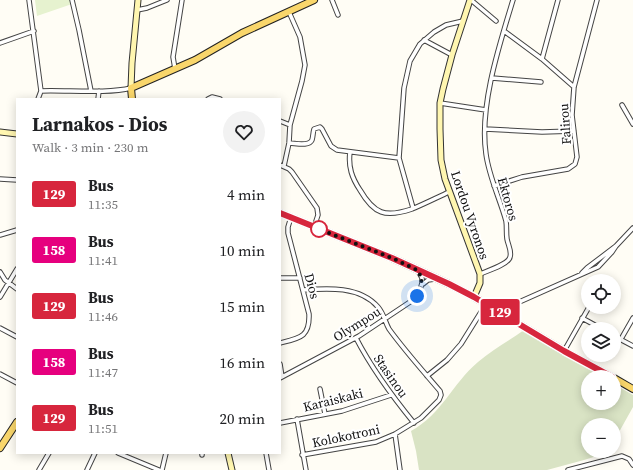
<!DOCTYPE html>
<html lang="en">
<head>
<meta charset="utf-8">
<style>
	body { margin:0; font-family:"Source Serif 4",serif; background:#f2f2f2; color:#202124; height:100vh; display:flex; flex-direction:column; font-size:15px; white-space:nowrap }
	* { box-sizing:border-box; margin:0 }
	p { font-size:13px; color:#757577 }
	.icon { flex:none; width:22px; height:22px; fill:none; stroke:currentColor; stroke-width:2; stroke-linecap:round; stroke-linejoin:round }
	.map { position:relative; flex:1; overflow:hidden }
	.side { position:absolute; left:16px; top:98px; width:265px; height:356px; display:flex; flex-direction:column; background:#fff; border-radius:0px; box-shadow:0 2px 10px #0003 }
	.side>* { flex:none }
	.badge { padding:0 8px; border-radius:3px; font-size:14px; line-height:26px }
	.controls { position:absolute; left:581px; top:274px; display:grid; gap:8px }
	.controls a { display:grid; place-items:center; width:40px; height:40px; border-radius:50%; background:#fff; box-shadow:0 2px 10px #0003; font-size:20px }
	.you { position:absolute; width:20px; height:20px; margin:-10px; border:3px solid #fff; border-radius:50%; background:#1a73e8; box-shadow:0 0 0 6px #1a73e833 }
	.map>.badge { position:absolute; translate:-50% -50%; box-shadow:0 0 0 2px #fff }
	.round { display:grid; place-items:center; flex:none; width:42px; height:42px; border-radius:21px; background:#f2f2f2 }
	.overview { display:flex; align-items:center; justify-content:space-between; height:68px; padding:0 16px }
	h1 { font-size:19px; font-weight:700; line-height:30px }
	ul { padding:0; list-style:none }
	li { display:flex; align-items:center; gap:12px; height:56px; padding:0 16px }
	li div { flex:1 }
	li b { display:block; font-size:15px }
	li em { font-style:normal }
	li .badge { min-width:44px; font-weight:700; text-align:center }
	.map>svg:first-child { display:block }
	.cemetery { fill:#d9e3c4 }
	.pitch { fill:#e6f2cf }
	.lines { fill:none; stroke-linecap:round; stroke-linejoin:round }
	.street-casing { stroke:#444; stroke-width:5.5 }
	.secondary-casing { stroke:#333; stroke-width:7 }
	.primary-casing { stroke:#222; stroke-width:8 }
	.street { stroke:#fff; stroke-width:3.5 }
	.secondary { stroke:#fff6b0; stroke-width:5 }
	.primary { stroke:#f9d66b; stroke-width:6 }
	.line-casing { stroke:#fff; stroke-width:9 }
	.line { stroke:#d7263d; stroke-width:6 }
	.walk { stroke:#111; stroke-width:4; stroke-dasharray:0 7.2 }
	.stop-dot { fill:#fff; stroke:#d7263d; stroke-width:2 }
	.labels { text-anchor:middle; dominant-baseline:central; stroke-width:4; stroke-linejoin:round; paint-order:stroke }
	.street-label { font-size:13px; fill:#111; stroke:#fff }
</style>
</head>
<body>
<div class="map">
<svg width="633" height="470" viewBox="0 0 633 470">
	<rect width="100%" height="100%" fill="#fffdf5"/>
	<path class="cemetery" d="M524 330 603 377H588V403H614V384L633 395V407L614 441V425H588V451H604L600 455 584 460 547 470H419L416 451 411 431C442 414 452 384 478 362 492 350 509 341 524 330Z"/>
	<path class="pitch" d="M35 0H71L72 4 37 16Z"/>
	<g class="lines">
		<defs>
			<path id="street" d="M29 0 41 91 38 99
				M72 0 79 30 91 91
				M332 0 338 15
				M471 0 496 21
				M137 10 147 8 167 0
				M504 31 542 59 574 87
				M424 40 452 55
				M0 43 34 31
				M542 59 558 0
				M175 69 173 57 182 0
				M492 78 541 82
				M41 91C67 90 107 94 131 88
				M98 99 99 91
				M208 99 212 97 220 99
				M440 103 486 110
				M622 105 633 124
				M280 121 290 125
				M485 129 542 132 574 131
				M289 143C295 143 309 147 312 140 313 137 313 132 314 129L320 127 322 129 331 146 337 150 399 158
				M350 152C348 167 352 178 360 190 374 214 385 218 412 209 424 204 436 198 449 192
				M280 165 289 169 292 172 317 208 318 215 314 227
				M284 166 289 143 290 125 302 81 305 65 300 37 289 12
				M0 179 17 180
				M494 186 522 177 568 169 575 164 577 157 572 115 574 87 597 0
				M413 208 399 158 404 88 410 61 420 44 434 32 446 25 463 21
				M0 235 17 230
				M0 272 5 280 17 289
				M582 273 587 268 616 246 633 228
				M480 274C487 271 509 264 510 257 512 251 508 245 507 239 506 233 507 227 506 221 500 199 489 177 486 154 479 107 499 46 513 0
				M280 278H300
				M423 284 428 280 435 279
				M0 297 17 269
				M499 311 598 267 612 252 616 246
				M582 318 602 329
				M0 328 17 337
				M614 336 633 346
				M356 338C372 369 392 396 414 423
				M621 339 633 318
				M280 343C300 338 310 337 309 314L288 233V227L291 217
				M564 351 589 307
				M280 364 282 377
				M0 374 17 383
				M427 376 447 360 461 344 486 304
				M280 378 359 336 413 300 420 290 422 283V278L418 271
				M320 389 325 414
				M297 419 306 470
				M280 423 342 411 391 395
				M395 434 400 470
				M118 453 159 470
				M202 453V455
				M266 453 269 470
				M302 455 376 442 395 434 421 418 439 400 441 395 440 391C423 371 405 351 389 329 385 322 384 314 378 307 360 286 328 288 303 290
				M39 470 49 453
				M87 470 95 453
				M162 470 166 453
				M568 470 622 456 629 459 633 465"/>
			<path id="secondary" d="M470 0 452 55 443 89 440 103V129L441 160 445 179 480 274V283L474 297
				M131 88 132 63 138 0
				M0 132 17 134
				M228 453 232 470"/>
			<path id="primary" d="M132 99 131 88 195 60 242 33 314 0
				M280 213 392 258 449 284 474 297 564 351 612 377
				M614 378 633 389
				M0 448 17 422"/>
		</defs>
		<use href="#street" class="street-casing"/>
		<use href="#secondary" class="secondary-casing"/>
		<use href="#primary" class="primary-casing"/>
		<use href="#street" class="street"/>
		<use href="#secondary" class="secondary"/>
		<use href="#primary" class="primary"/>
	</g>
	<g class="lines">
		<defs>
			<path id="line" d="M280 213 392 258 449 284 474 297 564 351 612 377"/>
		</defs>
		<use href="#line" class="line-casing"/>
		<use href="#line" class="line"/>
		<path class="walk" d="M319 229 314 227 392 258 417 270 422 278 420 290 417 296"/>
	</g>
	<circle class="stop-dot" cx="319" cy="229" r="8"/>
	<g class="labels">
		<g class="street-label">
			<text transform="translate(565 124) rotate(-94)">Falirou</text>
			<text transform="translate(508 199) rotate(74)">Ektoros</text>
			<text transform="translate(470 215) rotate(71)">Lordou Vyronos</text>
			<text transform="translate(312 286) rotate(75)">Dios</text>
			<text transform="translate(357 324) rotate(-32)">Olympou</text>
			<text transform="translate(391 376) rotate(55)">Stasinou</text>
			<text transform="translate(333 400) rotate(-14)">Karaiskaki</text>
			<text transform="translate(346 436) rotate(-12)">Kolokotroni</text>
		</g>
	</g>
</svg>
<div class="controls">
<a><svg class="icon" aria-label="locate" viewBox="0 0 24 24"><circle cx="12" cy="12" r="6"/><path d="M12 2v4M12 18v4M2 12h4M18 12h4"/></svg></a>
<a><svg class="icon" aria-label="layers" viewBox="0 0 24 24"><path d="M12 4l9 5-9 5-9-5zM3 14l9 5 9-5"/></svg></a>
<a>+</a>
<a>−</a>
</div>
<div class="you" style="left:417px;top:296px"></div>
<b class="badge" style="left:500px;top:312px;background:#d7263d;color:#fff">129</b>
<section class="side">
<div class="overview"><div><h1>Larnakos - Dios</h1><p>Walk · 3 min · 230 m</p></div><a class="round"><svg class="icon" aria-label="heart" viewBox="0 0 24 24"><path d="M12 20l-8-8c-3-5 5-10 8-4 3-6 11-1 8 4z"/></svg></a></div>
<ul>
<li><span class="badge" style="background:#d7263d;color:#fff">129</span><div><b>Bus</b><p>11:35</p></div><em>4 min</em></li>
<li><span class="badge" style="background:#e6007e;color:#fff">158</span><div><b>Bus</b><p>11:41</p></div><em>10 min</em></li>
<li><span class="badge" style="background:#d7263d;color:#fff">129</span><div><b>Bus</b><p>11:46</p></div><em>15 min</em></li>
<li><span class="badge" style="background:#e6007e;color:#fff">158</span><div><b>Bus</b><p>11:47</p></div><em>16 min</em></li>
<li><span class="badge" style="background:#d7263d;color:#fff">129</span><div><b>Bus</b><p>11:51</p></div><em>20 min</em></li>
</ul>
</section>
</div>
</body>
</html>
